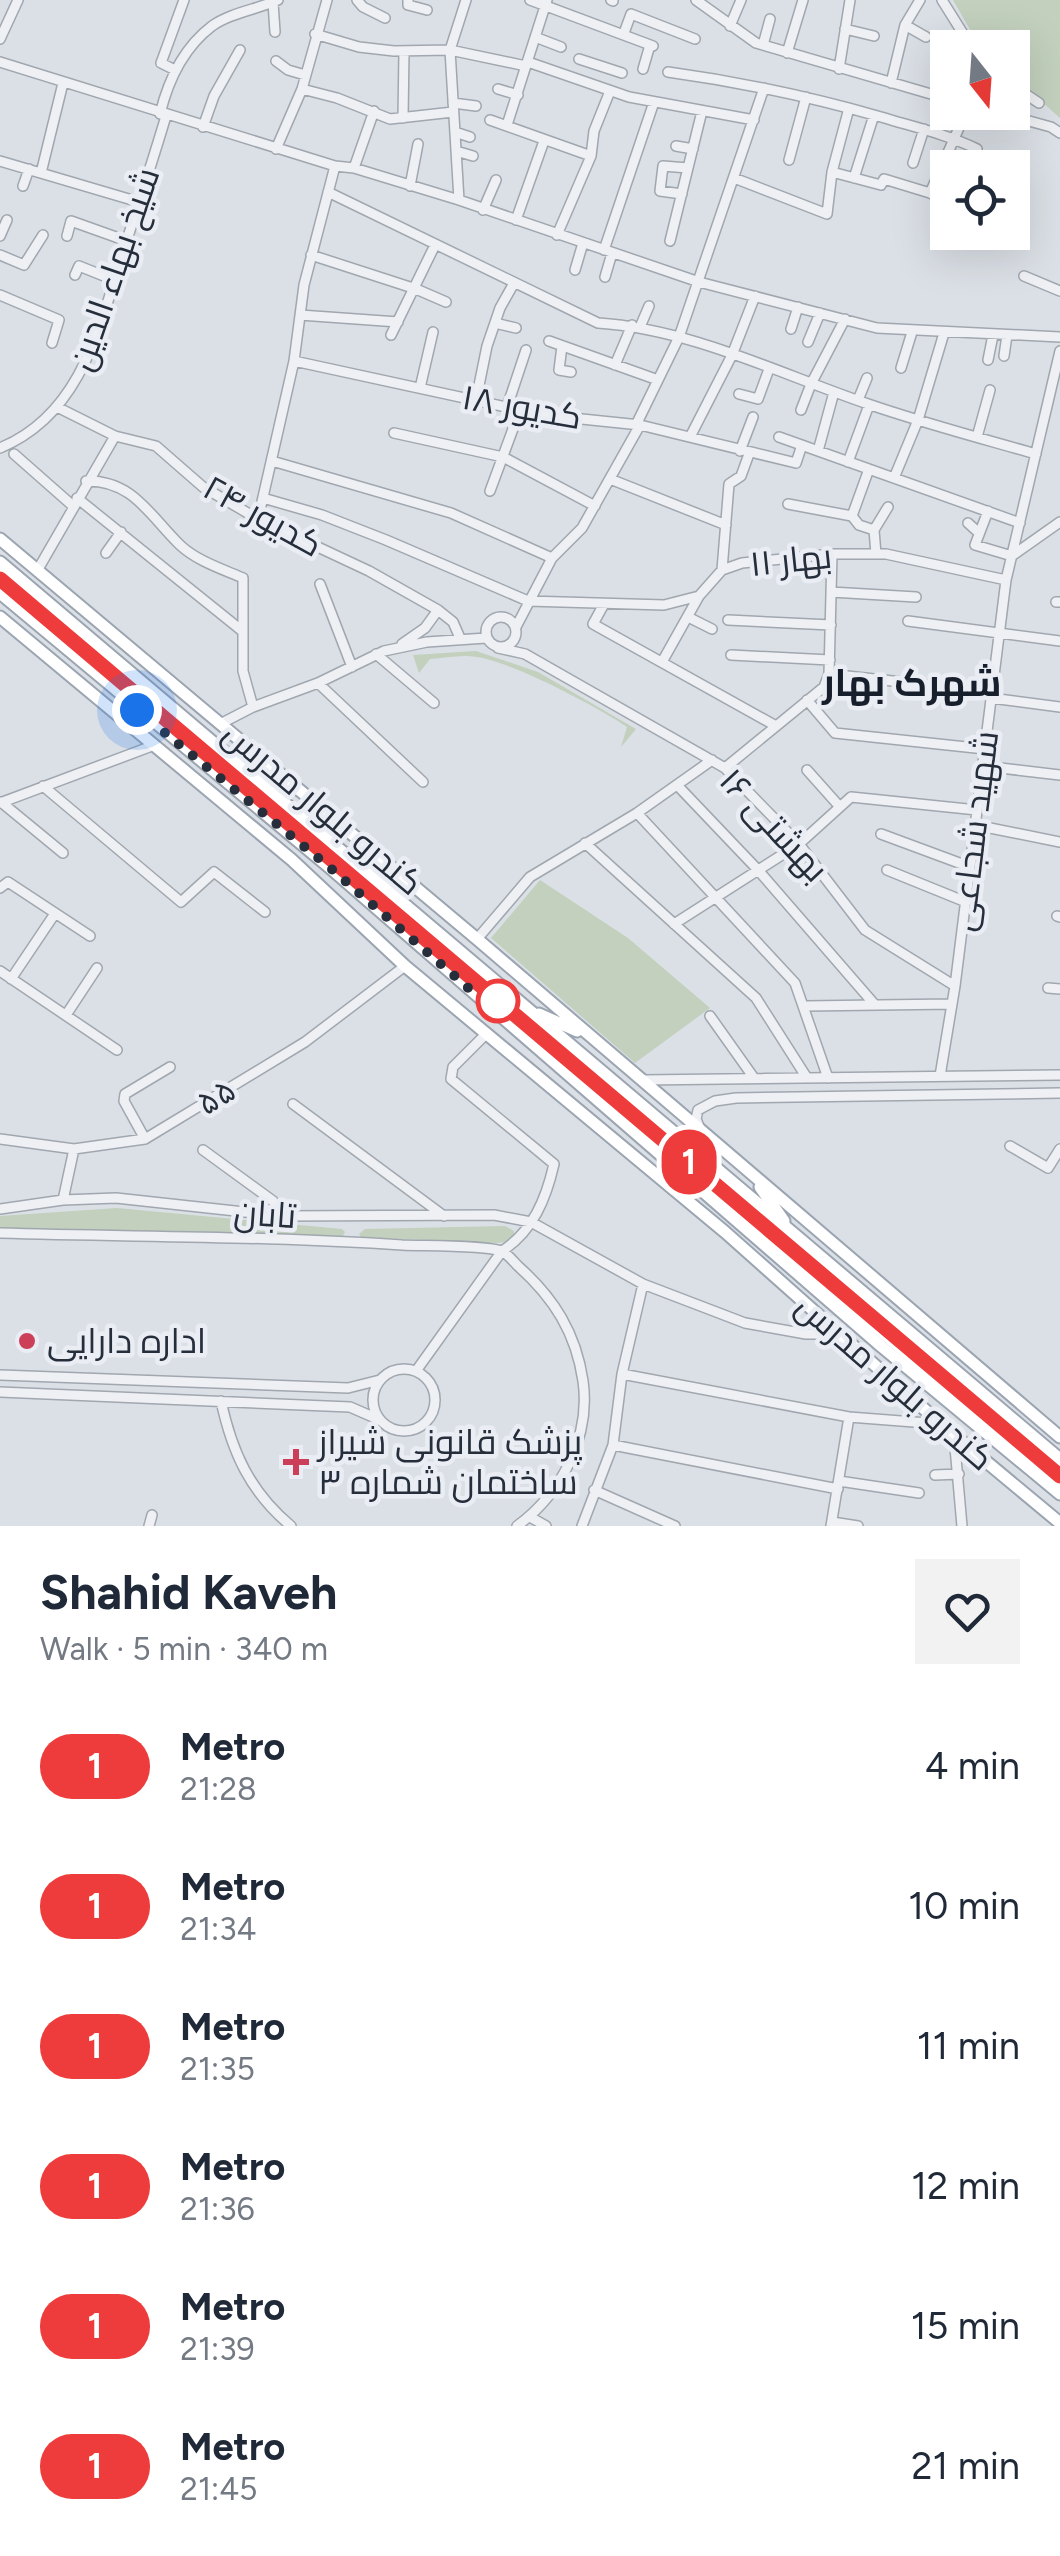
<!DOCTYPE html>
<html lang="en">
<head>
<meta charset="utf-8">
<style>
	body { margin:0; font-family:Figtree,Cairo,sans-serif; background:#f2f2f3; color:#1f2937; height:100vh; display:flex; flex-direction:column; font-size:38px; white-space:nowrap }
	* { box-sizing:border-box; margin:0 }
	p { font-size:32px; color:#747a83 }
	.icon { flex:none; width:55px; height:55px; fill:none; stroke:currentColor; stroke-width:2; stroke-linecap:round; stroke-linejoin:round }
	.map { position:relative; height:1526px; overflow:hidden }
	.panel { display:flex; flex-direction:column; background:#fff; flex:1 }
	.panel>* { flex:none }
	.badge { padding:0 20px; border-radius:32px; font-size:35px; line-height:65px }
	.needle { width:65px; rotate:163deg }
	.tools { position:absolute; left:930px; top:30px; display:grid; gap:20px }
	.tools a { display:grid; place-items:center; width:100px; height:100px; border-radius:0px; background:#fff; box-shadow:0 10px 40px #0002; font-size:50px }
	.you { position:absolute; width:50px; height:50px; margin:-25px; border:8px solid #fff; border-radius:50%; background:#1a73e8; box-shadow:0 0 0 15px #1a73e833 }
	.map>.badge { position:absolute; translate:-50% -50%; box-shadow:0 0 0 5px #fff }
	.round { display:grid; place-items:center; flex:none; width:105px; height:105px; border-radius:0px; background:#f2f2f3 }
	.head { display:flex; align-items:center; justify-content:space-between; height:170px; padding:0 40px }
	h1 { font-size:48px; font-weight:700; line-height:75px }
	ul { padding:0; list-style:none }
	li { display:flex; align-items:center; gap:30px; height:140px; padding:0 40px }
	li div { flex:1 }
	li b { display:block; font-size:38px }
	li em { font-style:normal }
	li .badge { min-width:110px; font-weight:700; text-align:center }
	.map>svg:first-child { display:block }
	.green { fill:#c2d0bd }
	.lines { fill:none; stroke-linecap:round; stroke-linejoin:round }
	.minor-casing { stroke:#a1a7af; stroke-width:12 }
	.major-casing { stroke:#9ba4b1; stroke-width:15 }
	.minor { stroke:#eef0f4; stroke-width:9 }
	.major { stroke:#fff; stroke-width:11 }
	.line-casing { stroke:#fff; stroke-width:22 }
	.line { stroke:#ee3c3c; stroke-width:15 }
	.walk { stroke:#262e3b; stroke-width:10; stroke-dasharray:0 18 }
	.stop-dot { fill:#fff; stroke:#ee3c3c; stroke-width:5 }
	.poi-dot { fill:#cc3f58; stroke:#eaeef4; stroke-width:4 }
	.labels { text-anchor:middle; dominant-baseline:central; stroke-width:9; stroke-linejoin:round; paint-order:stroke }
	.street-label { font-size:35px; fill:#262e3b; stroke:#eaeef4 }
	.poi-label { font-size:35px; fill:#262e3b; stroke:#eaeef4; text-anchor:start }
	.neighbourhood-label { font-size:38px; font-weight:bold; fill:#181f2c; stroke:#eaeef4 }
</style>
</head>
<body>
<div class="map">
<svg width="1060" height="1526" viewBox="0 0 1060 1526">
	<rect width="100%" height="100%" fill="#dbe0e6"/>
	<path class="green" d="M953 0H1060V118L1013 76 1012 48 980 47Z
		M476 651 538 672 636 729 621 747 627 727C596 706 512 662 477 657 462 654 445 658 430 659L419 673 413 655Z
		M540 880 628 938 710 1008 635 1063 491 938Z
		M117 1208 342 1229 345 1232 343 1236H337L0 1228V1216Z
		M505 1226 514 1231V1237L508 1242 495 1243 361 1237 359 1234 365 1229Z
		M902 1343 1036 1457 1060 1473V1483L902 1348Z"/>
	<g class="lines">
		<defs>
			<path id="minor" d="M357 0 363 7 385 18
				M408 0V5L427 10
				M530 0 653 46
				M611 0 613 1
				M696 0 756 43 948 99
				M942 0 972 48
				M273 2 275 32
				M905 25 926 37
				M730 26 741 0
				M845 29 874 36
				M624 33 631 14 695 39
				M315 34 359 47 394 51 450 50 526 66
				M535 37 561 47
				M0 39 18 0
				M763 45 770 19
				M787 53 803 0
				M579 59 622 73
				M276 61 288 70 305 75
				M0 62 335 166 354 168 459 200 699 282 877 328 1060 337
				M528 62 629 97 754 120
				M643 69 650 45
				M839 69 850 0
				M175 70 161 63 184 0
				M668 72C741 82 811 97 881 117 914 127 946 134 977 149
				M891 83 905 25 920 0
				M1012 85 1039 103
				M302 89 337 98 390 119 453 112
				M498 89 518 95
				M937 96 948 68
				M453 103 476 106
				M996 112 1051 127 1060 133
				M160 114C168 81 183 48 212 26 230 13 258 9 278 0
				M403 118 404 51
				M490 120 591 156
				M507 125 547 0
				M203 127 214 96 240 50
				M455 132 470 137
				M676 146 693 149
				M276 149 302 89 327 0
				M456 151 473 156
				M789 160 806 97
				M0 161 139 202
				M913 163 924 129
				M354 168 374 111
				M832 172 881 185 884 179 930 193
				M41 173 63 83
				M734 178 827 214 832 172 849 108
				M854 178 874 115
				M23 186 29 169
				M410 186 418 144
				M328 192 598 323C691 329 780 374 868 404 923 423 980 438 1036 454
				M682 194 660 191 663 166 688 168
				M459 200 450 50 466 0
				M948 203 930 193 966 112
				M483 210 496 180
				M516 220 544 141
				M557 235 591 156 594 131 610 91
				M0 236 7 220
				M67 236 71 221 127 241
				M670 241 702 111
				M604 250 654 102
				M0 255 24 265 43 235
				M311 255 416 289 446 302
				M575 270 583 243
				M75 275 79 266 114 280
				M1024 276 1060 291
				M605 277 612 253
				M0 295 59 320 52 343
				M300 315 398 322
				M495 323 516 328
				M640 327 649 306
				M791 329 798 307
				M391 335 435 245
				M549 341 658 380
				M808 342 820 313
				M562 346 559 370 571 372
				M1004 356 1007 335
				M988 360 993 335
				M294 361 543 415 640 425 796 463 802 445
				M615 365 632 325
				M901 368 912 332
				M420 388 433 332
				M739 394 758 399 769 369
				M476 400 487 346 500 308 514 283
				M858 400 867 378
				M57 407 115 436 156 446 203 487 258 519 369 571 438 610 453 622 460 638
				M507 407 526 350
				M801 410 811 384 845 319
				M636 425 679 337 764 88
				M394 433 503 457 595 506
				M690 437 732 355 755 296
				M779 437 1020 523
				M977 437 990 390
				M0 448C80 415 99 330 122 255 137 209 152 163 166 116
				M740 451 753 417
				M818 451 834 392
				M14 454 73 506
				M272 461 451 513 552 558
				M848 462 869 405
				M869 469 852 516 859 525 874 530 876 554
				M894 478 918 420 944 333
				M610 479 726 525
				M86 481C133 480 150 516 180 545 197 561 222 569 243 578V671L253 707
				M490 491 520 410
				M77 498 241 630
				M263 498 322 515 386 540 528 601 664 605 699 596 722 570 742 563 832 554H886L1006 580
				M788 504 852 516
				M988 511 975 545 1012 556
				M258 519 294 361 304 285 335 166
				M968 523 979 533
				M874 530 888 507
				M106 553 121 532
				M1013 555 1060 522
				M722 570 729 484 741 476 749 454
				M37 571 115 436
				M320 584 352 667
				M831 592 916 597
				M1056 602H1060
				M604 604 593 624 776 726
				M486 632a15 15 0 1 1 30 0a15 15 0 1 1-30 0Z
				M688 617 712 629
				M728 620 831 625
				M908 621 1060 641
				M516 627 552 558 582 528 640 425
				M402 644 425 628 438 610
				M498 648 525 654 725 768 799 844 865 930 955 986
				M376 654 434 703
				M731 655 830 660
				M662 662 699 596
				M829 674 992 692
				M318 683 423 782
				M991 698 1060 707
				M807 700 835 733 985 749
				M222 723 253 707 318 683 384 651 427 642 486 638
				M983 766 1060 775
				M725 768 824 687 829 674 832 554
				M807 770 840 807
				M677 785 758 870 875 1005
				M43 786 181 902 214 872 265 912
				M1 802 63 853
				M0 803 152 746
				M637 813 795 983 828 1078
				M975 825 1060 842
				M881 834 970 867
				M585 843 756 998 807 1078
				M887 870 966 902
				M0 888 8 882 90 936
				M1057 916 1060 917
				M674 924 799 844 851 797 977 810
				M477 939 530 877 637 813 712 760
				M0 971 117 1050
				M11 979 54 915
				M1048 988 1060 989
				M805 1006 952 1004
				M66 1015 97 968
				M710 1016 754 1078
				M940 1076 955 986 1006 580 1060 351
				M643 1080 1060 1075
				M293 1104 444 1216
				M700 1129 696 1119 698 1110 715 1101 736 1098 1060 1093
				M0 1139 74 1149 145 1139 305 1042 405 966
				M145 1139 124 1101 125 1094 170 1067
				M1010 1146 1048 1168 1060 1149
				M203 1150 273 1201 282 1216
				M63 1200 74 1149
				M0 1209 63 1200 116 1198 282 1216 494 1215 531 1222 643 1284 745 1323 806 1334H838
				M0 1233C134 1237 269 1236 402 1245 424 1246 484 1245 501 1251 507 1253 513 1261 518 1266 554 1298 576 1333 583 1381 591 1437 561 1494 517 1526
				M373 1400a31 31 0 1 1 62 0a31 31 0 1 1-62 0Z
				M416 1371 502 1251C533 1231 546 1199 554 1164L451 1079 453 1067 486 1034
				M622 1374 849 1417 940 1424
				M0 1375 348 1388 380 1380
				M0 1392 350 1407 380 1420
				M221 1401C232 1452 250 1492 291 1526
				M954 1436 962 1526
				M613 1445 838 1489
				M935 1475 959 1474
				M839 1481 919 1493
				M594 1490 675 1526
				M530 1517 546 1526
				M832 1522 858 1526
				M149 1526 152 1515
				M582 1526 613 1445 622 1374 643 1284
				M831 1526 849 1417"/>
			<path id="major" d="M0 539 477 939 1060 1437
				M0 562 1060 1459
				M0 593 328 866 881 1346 1060 1494
				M0 617 292 860 405 966 725 1232 941 1424 1060 1523
				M539 1014 577 1031
				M760 1187 784 1221
				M864 1330 878 1324 880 1309"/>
		</defs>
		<use href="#minor" class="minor-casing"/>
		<use href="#major" class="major-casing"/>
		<use href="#minor" class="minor"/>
		<use href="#major" class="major"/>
	</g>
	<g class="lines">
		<defs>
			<path id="line" d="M0 579 1060 1476"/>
		</defs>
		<use href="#line" class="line-casing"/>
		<use href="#line" class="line"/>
		<path class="walk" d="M137 710 328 866 489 1006 498 1001"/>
	</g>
	<circle class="stop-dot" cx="498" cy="1001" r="20"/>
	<g class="poi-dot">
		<circle cx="27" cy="1341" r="10"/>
		<path d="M291 1447h10v10h10v10h-10v10h-10v-10h-10v-10h10z"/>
	</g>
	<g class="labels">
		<g class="street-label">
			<text transform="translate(114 269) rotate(-71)">شیخ بهاء الدین</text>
			<text transform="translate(522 407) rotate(10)">کدیور ۱۸</text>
			<text transform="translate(263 516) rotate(29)">کدیور ۲۴</text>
			<text transform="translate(791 560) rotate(-6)">بهار ۱۱</text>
			<text transform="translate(323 808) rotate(40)">کندرو بلوار مدرس</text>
			<text transform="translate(774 825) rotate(47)">۱۶ بهشتی</text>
			<text transform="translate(974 831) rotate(-83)">شهید شجاعی</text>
			<text transform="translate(216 1096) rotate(-31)">۵۵</text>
			<text transform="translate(265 1214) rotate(4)">تابان</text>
			<text transform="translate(895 1382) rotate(41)">کندرو بلوار مدرس</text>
		</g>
		<g class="poi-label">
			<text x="47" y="1341">اداره دارایی</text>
			<text x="318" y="1442">پزشک قانونی شیراز<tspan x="318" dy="40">ساختمان شماره ٣</tspan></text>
		</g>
		<g class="neighbourhood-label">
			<text x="912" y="683">شهرک بهار</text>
		</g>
	</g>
</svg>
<div class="tools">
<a><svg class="needle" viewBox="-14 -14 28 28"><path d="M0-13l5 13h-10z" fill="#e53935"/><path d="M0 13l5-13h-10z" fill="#747a83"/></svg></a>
<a><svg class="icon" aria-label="locate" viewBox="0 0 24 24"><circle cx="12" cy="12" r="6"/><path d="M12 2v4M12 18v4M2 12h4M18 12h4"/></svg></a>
</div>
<div class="you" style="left:137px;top:710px"></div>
<b class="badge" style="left:689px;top:1162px;background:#ee3c3c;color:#fff">1</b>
</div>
<section class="panel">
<div class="head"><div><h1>Shahid Kaveh</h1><p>Walk · 5 min · 340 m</p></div><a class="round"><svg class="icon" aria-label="heart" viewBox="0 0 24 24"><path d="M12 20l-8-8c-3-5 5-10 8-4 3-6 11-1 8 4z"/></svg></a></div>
<ul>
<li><span class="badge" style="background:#ee3c3c;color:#fff">1</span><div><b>Metro</b><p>21:28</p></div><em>4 min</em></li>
<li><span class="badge" style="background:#ee3c3c;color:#fff">1</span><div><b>Metro</b><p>21:34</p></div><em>10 min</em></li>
<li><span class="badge" style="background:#ee3c3c;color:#fff">1</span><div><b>Metro</b><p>21:35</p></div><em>11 min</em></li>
<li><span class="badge" style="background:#ee3c3c;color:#fff">1</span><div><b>Metro</b><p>21:36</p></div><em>12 min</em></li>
<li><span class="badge" style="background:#ee3c3c;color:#fff">1</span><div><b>Metro</b><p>21:39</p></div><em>15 min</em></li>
<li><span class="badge" style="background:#ee3c3c;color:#fff">1</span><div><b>Metro</b><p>21:45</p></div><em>21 min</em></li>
</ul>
</section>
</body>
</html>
